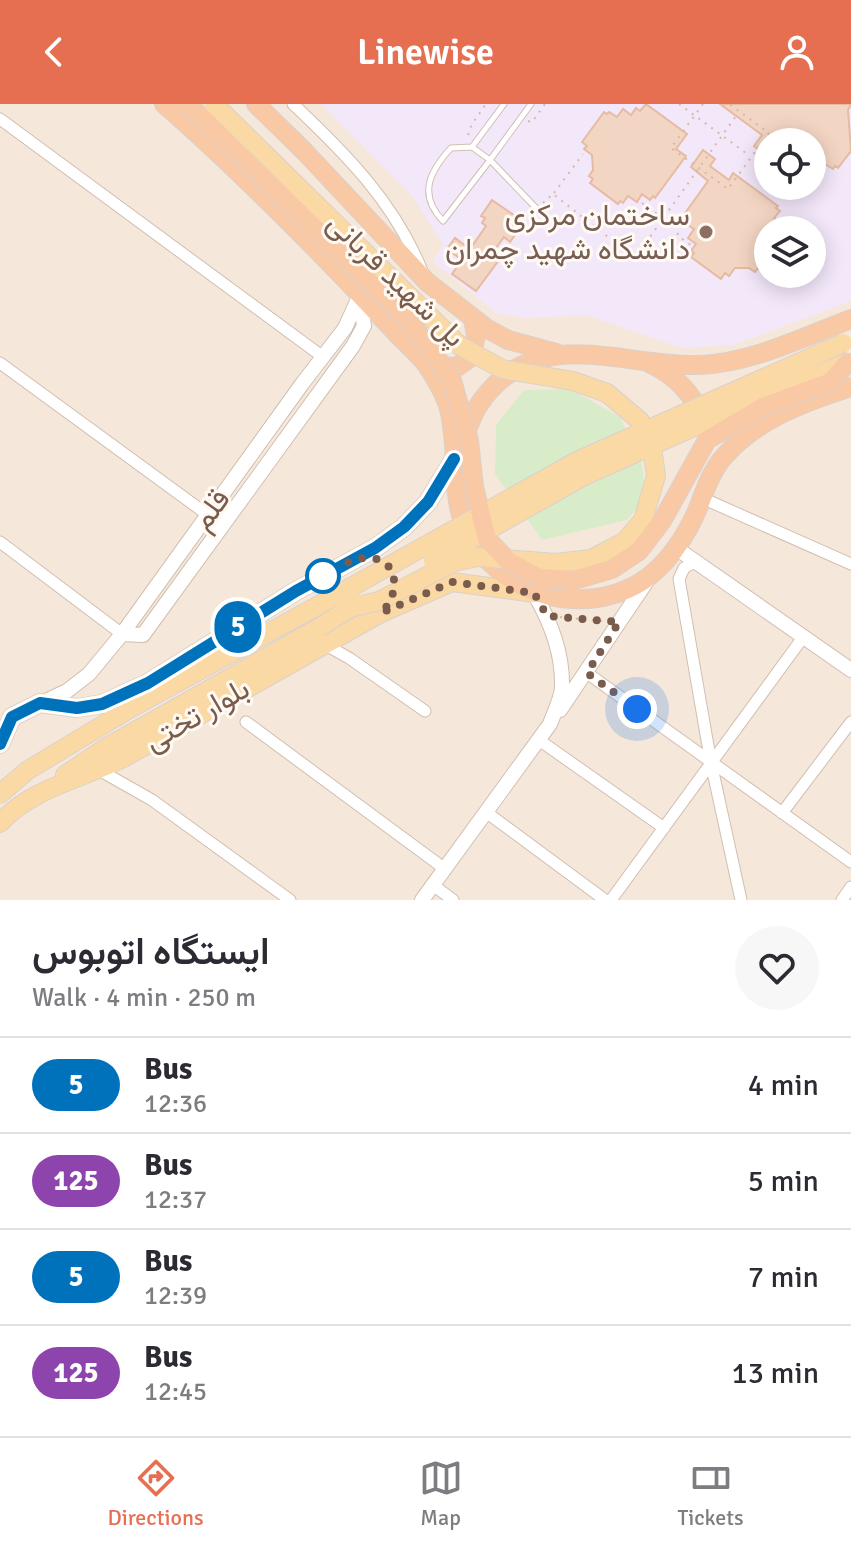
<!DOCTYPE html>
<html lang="en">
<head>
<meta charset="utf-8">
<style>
	body { margin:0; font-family:Signika,Vazirmatn,sans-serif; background:#f7f7f7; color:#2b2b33; height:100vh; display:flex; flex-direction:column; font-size:30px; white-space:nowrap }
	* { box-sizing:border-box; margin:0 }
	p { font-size:26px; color:#7c7c81 }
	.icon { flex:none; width:44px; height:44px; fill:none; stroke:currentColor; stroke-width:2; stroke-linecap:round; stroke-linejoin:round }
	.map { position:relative; height:796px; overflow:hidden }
	.drawer { display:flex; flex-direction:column; background:#fff; flex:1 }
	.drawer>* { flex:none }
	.badge { padding:0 16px; border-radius:26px; font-size:28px; line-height:52px }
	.buttons { position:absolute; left:754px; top:24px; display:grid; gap:16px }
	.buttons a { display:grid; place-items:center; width:72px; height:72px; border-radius:50%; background:#fff; box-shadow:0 4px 20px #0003; font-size:40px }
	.you { position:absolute; width:40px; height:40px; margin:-20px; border:6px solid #fff; border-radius:50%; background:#1a73e8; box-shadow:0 0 0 12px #1a73e833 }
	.map>.badge { position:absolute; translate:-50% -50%; box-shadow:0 0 0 4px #fff }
	.round { display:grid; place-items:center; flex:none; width:84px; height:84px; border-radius:42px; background:#f7f7f7 }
	.summary { display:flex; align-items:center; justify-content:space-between; height:136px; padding:0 32px }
	h1 { font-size:38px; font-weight:600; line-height:60px }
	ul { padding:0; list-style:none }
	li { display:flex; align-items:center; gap:24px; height:96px; padding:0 32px; border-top:2px solid #e1e1e2 }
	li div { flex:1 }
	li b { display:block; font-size:30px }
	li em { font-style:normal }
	li .badge { min-width:88px; font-weight:700; text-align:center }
	header { display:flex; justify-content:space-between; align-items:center; height:104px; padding:0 32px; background:#e76f51; color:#fff; font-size:36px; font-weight:600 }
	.menu { display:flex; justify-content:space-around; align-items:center; height:112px; border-top:2px solid #e1e1e2; background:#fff; font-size:22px; color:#7c7c81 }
	.menu a { display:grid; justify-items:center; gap:4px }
	.menu .current { color:#e76f51 }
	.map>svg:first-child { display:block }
	.residential { fill:#f5e8da; fill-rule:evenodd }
	.education { fill:#f3e8fa; fill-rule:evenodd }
	.green { fill:#d8ecc9 }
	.building { fill:#f3d5c3; stroke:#e6bba3; stroke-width:2 }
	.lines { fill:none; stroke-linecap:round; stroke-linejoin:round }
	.service-casing { stroke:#d1beb0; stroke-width:7 }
	.minor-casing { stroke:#d1beb0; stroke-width:13 }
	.tertiary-casing { stroke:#d1beb0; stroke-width:16 }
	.primary-casing { stroke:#dad1cd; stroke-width:20 }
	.trunk-casing { stroke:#dad1cd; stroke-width:20 }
	.path { stroke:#d9b8a5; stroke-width:2; stroke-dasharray:2 6; stroke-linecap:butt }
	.service { stroke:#fff; stroke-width:5 }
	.minor { stroke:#fff; stroke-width:11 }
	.tertiary { stroke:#fff; stroke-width:14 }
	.primary { stroke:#fbd9a5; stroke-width:18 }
	.trunk { stroke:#f9c8a4; stroke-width:18 }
	.primary-bridge-casing { stroke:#dad1cd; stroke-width:20; stroke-linecap:butt }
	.trunk-bridge-casing { stroke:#dad1cd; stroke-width:20; stroke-linecap:butt }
	.primary-bridge { stroke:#fbd9a5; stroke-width:18 }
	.trunk-bridge { stroke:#f9c8a4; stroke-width:18 }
	.line-casing { stroke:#fff; stroke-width:18 }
	.line { stroke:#0072bc; stroke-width:12 }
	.walk { stroke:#7a5c4d; stroke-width:8; stroke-dasharray:0 14.4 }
	.education-dot { fill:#8d6e63; stroke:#fffaf3; stroke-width:3 }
	.stop-dot { fill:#fff; stroke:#0072bc; stroke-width:4 }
	.labels { text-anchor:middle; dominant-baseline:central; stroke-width:6; stroke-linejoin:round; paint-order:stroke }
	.education-label { font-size:30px; fill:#785e54; stroke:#fffaf3; text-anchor:end }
	.street-label { font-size:30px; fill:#7a5c4d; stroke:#fffaf3 }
</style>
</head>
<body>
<header><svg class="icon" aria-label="back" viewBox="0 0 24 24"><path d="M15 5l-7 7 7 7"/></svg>Linewise<svg class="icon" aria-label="person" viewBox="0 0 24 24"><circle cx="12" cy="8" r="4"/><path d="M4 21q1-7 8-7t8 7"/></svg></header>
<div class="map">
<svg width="851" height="796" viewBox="0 0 851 796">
	<rect width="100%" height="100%" fill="#fdf6ec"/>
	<path class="residential" d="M0 0H851V796H0ZM768 38H812V82H768ZM768 126H812V170H768Z"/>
	<path class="education" d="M321 0H851V197L734 241 683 244 586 211 528 214 496 209 433 158 443 141 414 94ZM768 38H812V82H768ZM768 126H812V170H768Z"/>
	<path class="green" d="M570 285 620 313 642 361 646 393 627 416 542 436 495 370 496 321 524 286Z"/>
	<path class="building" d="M646 0 687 30 676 45 686 52 655 94 653 92 650 96 642 90 637 98 628 92 623 99 620 97 618 100 590 79 593 75 589 72 593 66 592 51 584 45 587 42 582 38 604 8 607 10 609 8 617 13 623 5 631 11 636 4 640 7Z
		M720 0H851L848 6 851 47 838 64 835 62 833 65 825 60 819 68 812 63V38H768V53L754 42 762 31Z
		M703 46 715 55 710 62 729 76 733 69 778 102 776 104 780 107 774 114 789 126H768V160L763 167 758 164 755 168 749 164H735L729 172 725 169 721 175 691 153 694 149 691 147 696 140 688 134 694 125 688 121 690 117 683 112 708 77 691 63Z
		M492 96 524 118 510 138 504 133 491 151 499 156 476 187 452 170 462 156 447 145 455 134 470 145 486 122 482 119 485 114 481 112Z"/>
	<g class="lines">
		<defs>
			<path id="service" d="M531 0 490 56 537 105
				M472 43 490 56 443 117C418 91 429 68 451 44Z
				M472 43 504 0"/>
			<path id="minor" d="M293 0C345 49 395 99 422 167
				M0 15 323 253
				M0 259 223 422
				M702 394 851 460
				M0 438 122 530
				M696 457 684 464 679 475 711 659 741 796
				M324 540 349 554 425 607
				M587 569 851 758
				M246 618 445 765
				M539 636 664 724
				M99 666 152 696 290 796
				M486 708 605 796
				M782 709 851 618
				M433 781 453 796
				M611 796 804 532
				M842 796 851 783"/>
			<path id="tertiary" d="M676 444 851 566
				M122 530 143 531 353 242 364 222 360 191
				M41 599 67 587 89 570 122 530 302 280 345 224 360 191
				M560 606 649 474
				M422 796 550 620C554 609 561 595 562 584 563 549 551 519 534 489"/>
			<path id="primary" d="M0 640 12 613 40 599 77 604 102 600 148 579 296 487 375 444 404 423 428 398 454 355
				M65 671 105 644 320 523
				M0 690 28 666 131 604 319 501
				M0 719C33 683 83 675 125 653L381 509 452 478 534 489"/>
			<path id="trunk" d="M164 0C228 56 288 116 347 177 365 196 383 215 401 234 409 242 419 251 426 260 435 273 447 294 450 309 463 375 440 419 502 469 537 497 587 503 628 485 664 469 689 430 702 394 707 380 712 368 721 356 754 316 804 298 851 283
				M256 0 304 47 427 178 486 224 508 236 556 249
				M649 259C675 271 694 291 704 317
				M433 262 457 263 471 253 476 231 473 215
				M462 338C468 325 472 310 480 299 537 217 622 264 700 261 752 259 803 233 851 215"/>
		</defs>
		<use href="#service" class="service-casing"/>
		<use href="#minor" class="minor-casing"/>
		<use href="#tertiary" class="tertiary-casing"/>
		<use href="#primary" class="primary-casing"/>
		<use href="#trunk" class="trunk-casing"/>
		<path class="path" d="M679 0 750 52
			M703 0 671 44 728 85 769 29 729 0
			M528 17 532 18 545 0
			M468 31 472 20 486 0
			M554 89 583 50
			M543 99 553 90 635 154 736 12
			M642 99 677 124 678 132 691 141
			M560 513 602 517"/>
		<use href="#service" class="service"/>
		<use href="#minor" class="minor"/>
		<use href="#tertiary" class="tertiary"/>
		<use href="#primary" class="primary"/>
		<use href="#trunk" class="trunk"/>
		<defs>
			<path id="primary-bridge" d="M214 0 460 242 502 265 573 277 607 289 640 317 653 350 656 372 643 416 624 438 591 455 556 459 477 453 454 458 379 497 350 504
				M433 457 584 372 763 292 848 258
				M319 501 577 357 843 239
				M320 523 358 499"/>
			<path id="trunk-bridge" d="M188 0 410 218 451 273 469 336 474 383 487 435 509 458 540 474 575 476 612 465 639 447 662 417 707 336 763 303 831 278 848 258"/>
		</defs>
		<use href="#primary-bridge" class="primary-bridge-casing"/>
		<use href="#trunk-bridge" class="trunk-bridge-casing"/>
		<use href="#primary-bridge" class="primary-bridge"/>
		<use href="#trunk-bridge" class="trunk-bridge"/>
	</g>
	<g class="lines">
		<defs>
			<path id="line" d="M0 640 12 613 40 599 77 604 102 600 148 579 296 487 375 444 404 423 428 398 454 355"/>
		</defs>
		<use href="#line" class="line-casing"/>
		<use href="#line" class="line"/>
		<path class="walk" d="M323 472C336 466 349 455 364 454 399 451 402 489 381 509L452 478 534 489 547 512 619 518 587 569 637 605"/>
	</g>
	<circle class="education-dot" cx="706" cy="128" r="8"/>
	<circle class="stop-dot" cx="323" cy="472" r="16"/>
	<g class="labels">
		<g class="education-label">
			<text x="690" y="111">ساختمان مرکزی<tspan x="690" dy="34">دانشگاه شهید چمران</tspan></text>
		</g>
		<g class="street-label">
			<text transform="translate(396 176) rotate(44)">پل شهید قربانی</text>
			<text transform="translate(211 406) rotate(-54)">قلم</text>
			<text transform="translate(197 611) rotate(-30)">بلوار تختی</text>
		</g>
	</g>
</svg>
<div class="buttons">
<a><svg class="icon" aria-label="locate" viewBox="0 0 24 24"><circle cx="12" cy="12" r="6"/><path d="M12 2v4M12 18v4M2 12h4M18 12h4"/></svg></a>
<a><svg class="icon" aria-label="layers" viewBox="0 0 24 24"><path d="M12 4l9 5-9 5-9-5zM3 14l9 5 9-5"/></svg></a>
</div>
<div class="you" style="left:637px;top:605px"></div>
<b class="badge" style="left:238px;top:523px;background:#0072bc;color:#fff">5</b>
</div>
<section class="drawer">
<div class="summary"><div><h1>ايستگاه اتوبوس</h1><p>Walk · 4 min · 250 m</p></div><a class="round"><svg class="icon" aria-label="heart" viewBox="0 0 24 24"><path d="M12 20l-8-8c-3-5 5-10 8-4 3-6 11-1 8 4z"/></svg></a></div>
<ul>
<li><span class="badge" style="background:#0072bc;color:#fff">5</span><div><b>Bus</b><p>12:36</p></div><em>4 min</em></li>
<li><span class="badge" style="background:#8e44ad;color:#fff">125</span><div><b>Bus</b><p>12:37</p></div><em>5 min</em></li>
<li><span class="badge" style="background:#0072bc;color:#fff">5</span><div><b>Bus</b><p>12:39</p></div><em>7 min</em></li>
<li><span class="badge" style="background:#8e44ad;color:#fff">125</span><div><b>Bus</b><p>12:45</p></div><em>13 min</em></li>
</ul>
</section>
<nav class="menu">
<a class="current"><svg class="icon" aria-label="directions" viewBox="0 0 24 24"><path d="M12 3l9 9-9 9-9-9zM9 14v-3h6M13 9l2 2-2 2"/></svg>Directions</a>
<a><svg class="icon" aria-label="map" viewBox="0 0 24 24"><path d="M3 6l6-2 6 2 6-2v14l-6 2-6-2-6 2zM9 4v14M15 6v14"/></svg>Map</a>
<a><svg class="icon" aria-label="tickets" viewBox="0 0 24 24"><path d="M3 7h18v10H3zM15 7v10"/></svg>Tickets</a>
</nav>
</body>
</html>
